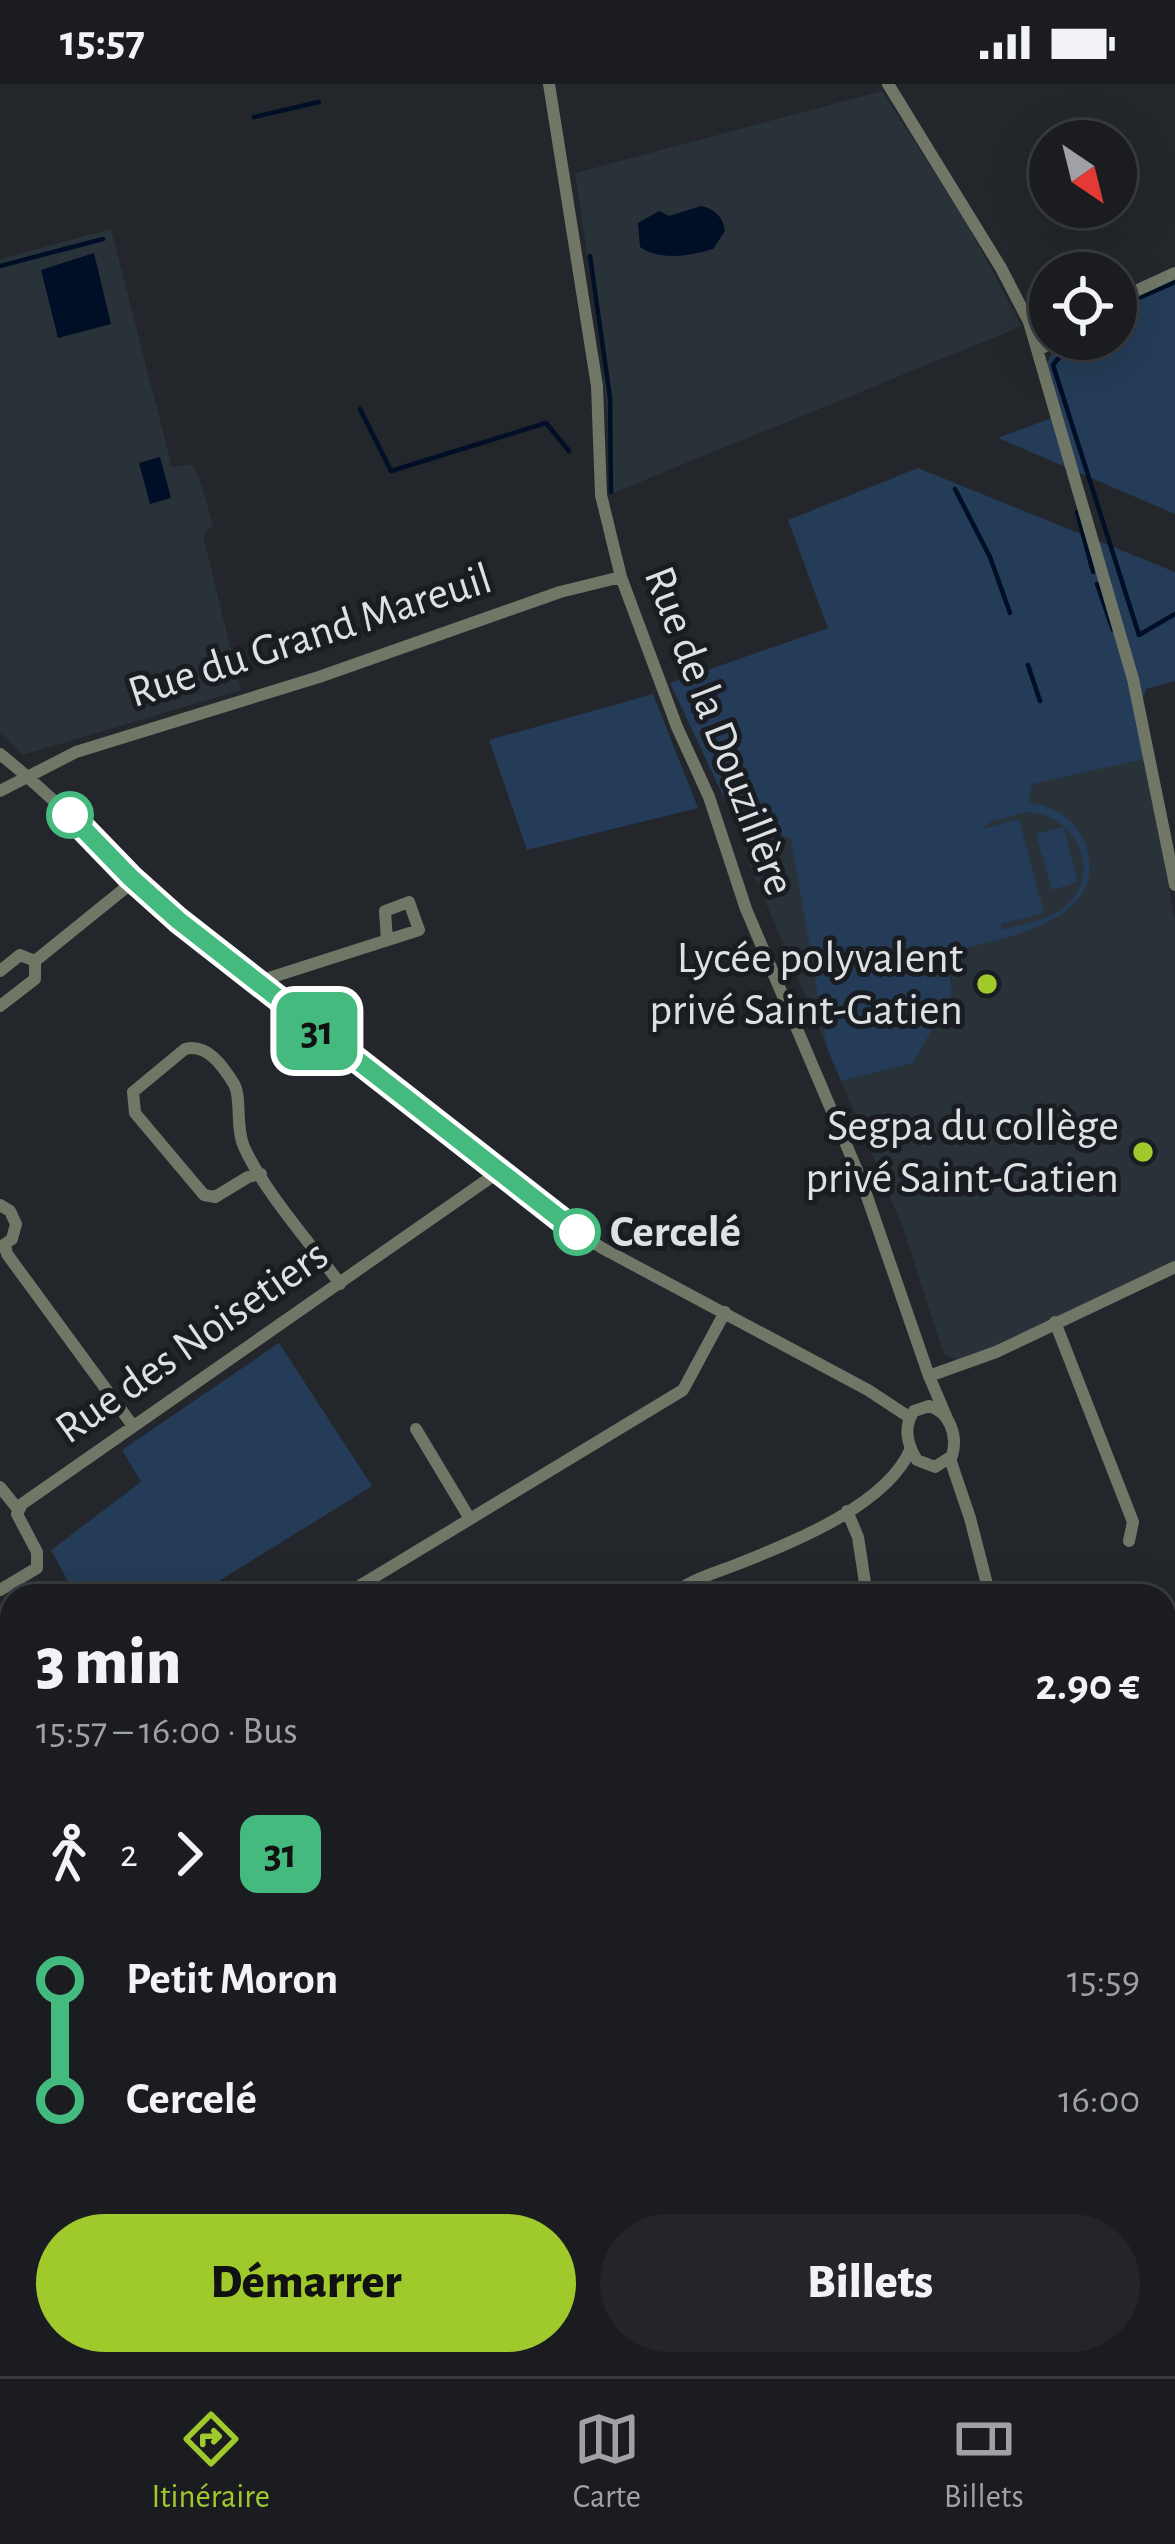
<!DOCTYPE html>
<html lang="fr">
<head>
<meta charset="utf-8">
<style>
	body { margin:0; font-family:"Alegreya Sans",sans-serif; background:#232529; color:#f1f3f6; height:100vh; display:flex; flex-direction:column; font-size:45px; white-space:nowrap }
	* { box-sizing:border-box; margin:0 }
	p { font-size:39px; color:#9fa1a5 }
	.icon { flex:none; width:66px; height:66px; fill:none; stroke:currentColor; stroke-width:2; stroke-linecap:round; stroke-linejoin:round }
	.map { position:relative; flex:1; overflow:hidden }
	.panel { position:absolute; left:0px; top:1500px; width:1176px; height:792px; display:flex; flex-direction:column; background:#1a1c20; border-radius:36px 36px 0 0; box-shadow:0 12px 48px #0002,0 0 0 3px #383a3e }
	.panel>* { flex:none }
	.badge { padding:0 24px; border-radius:18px; font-size:42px; line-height:78px }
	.needle { width:78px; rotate:145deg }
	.controls { position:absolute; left:1029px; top:36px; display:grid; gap:24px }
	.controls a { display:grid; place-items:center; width:108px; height:108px; border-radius:50%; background:#1a1c20; box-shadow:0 12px 48px #0002,0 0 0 3px #383a3e; font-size:60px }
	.map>.badge { position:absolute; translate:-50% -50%; box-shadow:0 0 0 6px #fff }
	.legs { display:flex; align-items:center; gap:18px; height:132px; padding:0 36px; font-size:39px }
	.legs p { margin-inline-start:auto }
	.head { display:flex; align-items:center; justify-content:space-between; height:204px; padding:0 36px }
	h1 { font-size:66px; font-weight:800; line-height:90px }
	.action { display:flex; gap:24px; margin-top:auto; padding:24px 36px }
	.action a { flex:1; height:138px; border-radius:72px; background:#a0ca2c; color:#111; font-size:48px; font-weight:800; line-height:138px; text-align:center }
	.action a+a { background:#232529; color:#f1f3f6 }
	ul { padding:0 36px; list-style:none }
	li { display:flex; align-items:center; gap:42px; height:120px; font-size:45px }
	li i { display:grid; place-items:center; width:18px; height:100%; margin:0 15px; background:currentColor }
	li i::after { content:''; width:30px; height:30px; margin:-15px; border:9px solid; border-radius:50%; background:#1a1c20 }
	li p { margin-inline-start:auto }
	li:first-child i { background:linear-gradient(#0000 50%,currentColor 0) }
	li:last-child i { background:linear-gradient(currentColor 50%,#0000 0) }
	.status { display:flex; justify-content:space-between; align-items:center; height:84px; padding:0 60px; background:#1a1c20; direction:ltr }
	.status svg { height:33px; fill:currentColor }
	.dock { display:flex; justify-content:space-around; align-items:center; height:168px; border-top:3px solid #383a3e; background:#1a1c20; font-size:33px; color:#9fa1a5 }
	.dock a { display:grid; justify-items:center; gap:6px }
	.dock .active { color:#a0ca2c }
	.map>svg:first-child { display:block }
	.built { fill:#293139 }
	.green { fill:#243c57; fill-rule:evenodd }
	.water { fill:#000e26 }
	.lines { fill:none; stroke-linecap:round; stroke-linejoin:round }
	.stream { stroke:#000e26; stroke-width:4.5 }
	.minor { stroke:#717767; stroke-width:12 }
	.rail { stroke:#929599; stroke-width:4.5 }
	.line-1-casing { stroke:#fff; stroke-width:27 }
	.line-1 { stroke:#44ba7f; stroke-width:18 }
	.stop-1-dot { fill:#fff; stroke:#44ba7f; stroke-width:6 }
	.poi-dot { fill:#a0ca2c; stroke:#191d21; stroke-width:4.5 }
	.labels { text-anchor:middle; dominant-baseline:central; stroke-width:10; stroke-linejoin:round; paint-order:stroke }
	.street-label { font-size:45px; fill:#dee1e4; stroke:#191d21 }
	.poi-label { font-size:45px; fill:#dee1e4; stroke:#191d21; text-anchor:end }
	.stop-label { font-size:45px; font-weight:bold; fill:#dee1e4; stroke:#191d21; text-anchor:start }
</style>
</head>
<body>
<div class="status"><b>15:57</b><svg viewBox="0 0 49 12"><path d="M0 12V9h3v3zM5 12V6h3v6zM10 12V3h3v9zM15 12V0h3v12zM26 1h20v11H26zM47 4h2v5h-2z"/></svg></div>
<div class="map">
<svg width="1175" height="2292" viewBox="0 0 1175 2292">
	<rect width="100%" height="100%" fill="#23262b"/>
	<path class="built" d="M882 7 967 140 1022 242 613 409 602 271 575 89Z
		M111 145 172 383 192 380 201 399 213 441 203 452 241 606 23 671 0 649V175Z
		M1136 636 1175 835V1177L963 1278 944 1271 903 1144 751 784 734 735Z"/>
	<path class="green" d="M1175 189V430L998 354 1057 332 1044 284 1059 255H1116V216Z
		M918 384 1175 488V597L1146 605 1136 637 1144 675 1032 700 1029 718C1055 723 1077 735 1086 762 1111 840 999 854 947 869L952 910 913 979 841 997 827 964 791 754 734 735 670 599 828 544 788 436ZM1027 728C1075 730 1105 788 1065 823 1048 837 1022 840 1002 846L1001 840 1044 829 1019 735 982 745 992 737Z
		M653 610 698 724 527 766 489 656Z
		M1064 743 1078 798 1052 806 1036 750Z
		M279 1259 372 1402 195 1512H76L51 1466 141 1398 122 1366Z
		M0 1701 12 1717V1785L0 1793Z"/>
	<path class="water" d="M701 122C715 125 723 133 725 147L713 165C690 172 660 177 640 163L638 139 659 127 669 132Z
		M94 169 111 240 58 254 41 186Z
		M160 373 171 414 150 420 139 379Z"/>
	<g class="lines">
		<path class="stream" d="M254 33 319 18
			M590 172 610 314 611 408
			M0 182 103 155
			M1116 224 1175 198
			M1074 255 1053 281 1139 551 1175 530
			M360 325 391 387 546 339 569 367
			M955 405 990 473 1010 529
			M1077 428 1093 488
			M1097 500 1113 546
			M1028 581 1040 617
			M0 1646 12 1647
			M0 2217 12 2241
			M32 2280 38 2292"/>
		<path class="minor" d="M549 0 597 302 601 411 621 493 677 643 709 713 746 825 862 1098 929 1292 949 1339
			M888 0 1001 184 1029 238 1133 595 1175 801
			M1116 216 1175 189
			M1038 266 1059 255
			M0 670C64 721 117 782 179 836L561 1138 602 1164 868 1306 909 1333
			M0 707 76 668 319 593 560 508 621 493
			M35 877 134 797
			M0 887 20 871 35 877
			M258 901 269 894 419 846 409 818 385 827 387 856
			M0 922 35 895V877
			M261 1090 248 1093 215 1113 204 1111 135 1029 133 1008 185 965C207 959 223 982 234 1000 242 1014 235 1042 244 1063 265 1109 310 1158 340 1200
			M0 1121 10 1127 16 1140 12 1155 1 1163
			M5 1161 7 1170 133 1342
			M1055 1238 1133 1438 1129 1457
			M929 1292 996 1268 1175 1183
			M929 1322C950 1328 958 1352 952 1372L935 1383 917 1376C907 1361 903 1342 914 1327Z
			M416 1345 470 1435
			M950 1375 970 1434 990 1512
			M0 1403 17 1424
			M847 1427 858 1453 867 1512
			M0 1506 37 1484V1468L17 1430 22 1420 497 1089
			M343 1512 683 1306 725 1228
			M671 1512C689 1496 715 1489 738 1480 791 1459 888 1421 911 1364
			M1164 1917 1175 1932
			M0 2033 12 2029
			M1164 2135 1175 2132
			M284 2280 291 2292
			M974 2280 977 2292
			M556 2292 559 2280
			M625 2292 651 2280
			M1104 2292 1109 2280"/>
		<path class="rail" d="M0 1655 12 1657
			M1164 1966 1175 1970"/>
	</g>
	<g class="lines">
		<defs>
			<path id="line-1" d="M70 731 130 793 178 836 577 1148"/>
		</defs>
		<use href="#line-1" class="line-1-casing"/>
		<use href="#line-1" class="line-1"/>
	</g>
	<g class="stop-1-dot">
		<circle cx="70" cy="731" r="21"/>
		<circle cx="577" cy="1148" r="21"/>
	</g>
	<g class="poi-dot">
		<circle cx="987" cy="900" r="12"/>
		<circle cx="1143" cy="1068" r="12"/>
	</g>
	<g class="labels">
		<g class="street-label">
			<text transform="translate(310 552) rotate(-18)">Rue du Grand Mareuil</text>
			<text transform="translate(719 647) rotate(69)">Rue de la Douzillère</text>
			<text transform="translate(192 1258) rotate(-35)">Rue des Noisetiers</text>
		</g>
		<g class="poi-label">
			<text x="963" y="874">Lycée polyvalent<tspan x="963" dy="52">privé Saint-Gatien</tspan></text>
			<text x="1119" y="1042">Segpa du collège<tspan x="1119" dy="52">privé Saint-Gatien</tspan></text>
		</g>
		<g class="stop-label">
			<text x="610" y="1148">Cercelé</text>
		</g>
	</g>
</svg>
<div class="controls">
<a><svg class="needle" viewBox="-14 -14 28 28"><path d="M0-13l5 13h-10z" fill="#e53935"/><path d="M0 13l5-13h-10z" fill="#9fa1a5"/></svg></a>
<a><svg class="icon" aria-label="locate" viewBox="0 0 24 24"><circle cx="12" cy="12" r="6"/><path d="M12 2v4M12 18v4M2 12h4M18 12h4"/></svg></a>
</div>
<b class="badge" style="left:317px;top:947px;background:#44ba7f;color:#111">31</b>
<section class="panel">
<div class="head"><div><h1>3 min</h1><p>15:57 – 16:00 · Bus</p></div><b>2.90 €</b></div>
<div class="legs"><svg class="icon" aria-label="walk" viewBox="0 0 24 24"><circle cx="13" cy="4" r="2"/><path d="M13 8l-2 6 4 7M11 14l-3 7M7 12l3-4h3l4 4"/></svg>2<svg class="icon" aria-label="forward" viewBox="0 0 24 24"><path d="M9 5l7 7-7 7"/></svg><b class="badge" style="background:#44ba7f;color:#111">31</b></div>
<ul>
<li><i style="color:#44ba7f"></i><b>Petit Moron</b><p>15:59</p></li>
<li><i style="color:#44ba7f"></i><b>Cercelé</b><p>16:00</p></li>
</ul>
<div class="action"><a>Démarrer</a><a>Billets</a></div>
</section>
</div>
<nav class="dock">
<a class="active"><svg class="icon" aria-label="directions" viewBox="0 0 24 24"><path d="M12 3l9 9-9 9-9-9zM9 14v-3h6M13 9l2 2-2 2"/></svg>Itinéraire</a>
<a><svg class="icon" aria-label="map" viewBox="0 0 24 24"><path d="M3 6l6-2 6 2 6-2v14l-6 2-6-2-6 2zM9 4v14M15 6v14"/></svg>Carte</a>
<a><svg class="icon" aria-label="tickets" viewBox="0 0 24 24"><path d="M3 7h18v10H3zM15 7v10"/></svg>Billets</a>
</nav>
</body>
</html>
